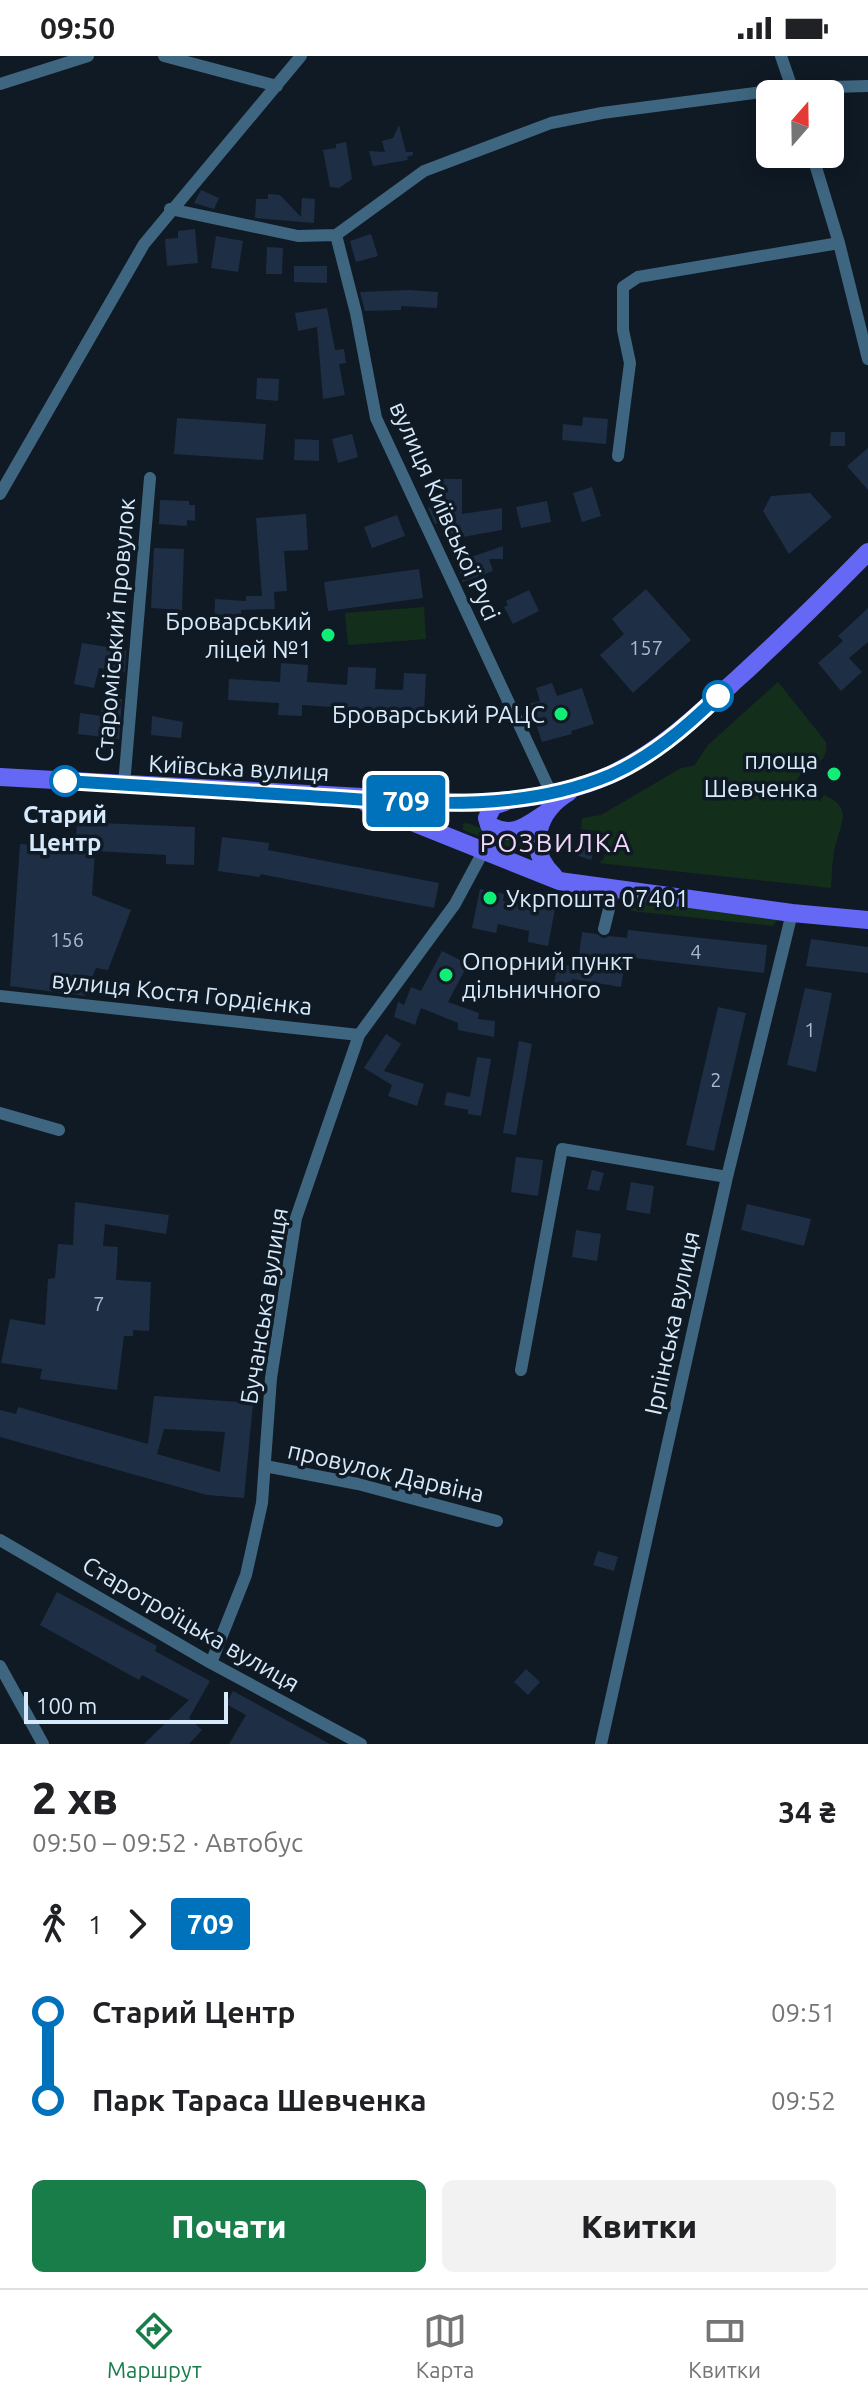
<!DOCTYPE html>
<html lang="uk">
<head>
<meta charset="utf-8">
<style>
	body { margin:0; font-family:Ubuntu,sans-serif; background:#f2f2f2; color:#202124; height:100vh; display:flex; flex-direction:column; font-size:30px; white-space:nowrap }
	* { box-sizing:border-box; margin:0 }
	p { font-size:26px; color:#757577 }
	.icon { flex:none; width:44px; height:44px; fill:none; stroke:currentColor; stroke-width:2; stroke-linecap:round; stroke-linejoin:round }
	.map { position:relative; height:1688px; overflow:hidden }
	.drawer { display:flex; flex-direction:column; background:#fff; flex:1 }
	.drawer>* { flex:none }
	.badge { padding:0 16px; border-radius:6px; font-size:28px; line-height:52px }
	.needle { width:52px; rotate:20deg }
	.tools { position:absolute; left:756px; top:24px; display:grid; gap:16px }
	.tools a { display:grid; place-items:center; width:88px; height:88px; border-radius:12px; background:#fff; box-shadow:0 4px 20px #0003; font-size:40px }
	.scale { position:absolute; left:24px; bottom:20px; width:204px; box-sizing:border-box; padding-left:8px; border:4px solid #d6eafc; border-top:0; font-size:22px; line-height:28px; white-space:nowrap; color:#d6eafc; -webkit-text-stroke:6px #101a24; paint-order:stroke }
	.map>.badge { position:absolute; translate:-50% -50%; box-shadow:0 0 0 4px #fff }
	.legs { display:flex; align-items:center; gap:12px; height:88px; padding:0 32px; font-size:26px }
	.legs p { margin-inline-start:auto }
	.headline { display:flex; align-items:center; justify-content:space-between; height:136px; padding:0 32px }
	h1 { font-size:44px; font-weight:800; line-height:60px }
	.cta { display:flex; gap:16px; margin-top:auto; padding:16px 32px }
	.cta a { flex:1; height:92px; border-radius:12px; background:#197d49; color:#fff; font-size:32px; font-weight:800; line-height:92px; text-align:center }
	.cta a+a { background:#f2f2f2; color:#202124 }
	ul { padding:0 32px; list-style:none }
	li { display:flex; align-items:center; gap:28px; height:88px; font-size:30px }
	li i { display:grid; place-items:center; width:12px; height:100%; margin:0 10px; background:currentColor }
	li i::after { content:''; width:20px; height:20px; margin:-10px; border:6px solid; border-radius:50%; background:#fff }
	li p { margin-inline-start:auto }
	li:first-child i { background:linear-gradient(#0000 50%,currentColor 0) }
	li:last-child i { background:linear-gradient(currentColor 50%,#0000 0) }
	.status { display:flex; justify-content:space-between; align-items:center; height:56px; padding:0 40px; background:#fff; direction:ltr }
	.status svg { height:22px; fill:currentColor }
	.tabs { display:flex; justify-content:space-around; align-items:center; height:112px; border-top:2px solid #e0e0e0; background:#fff; font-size:22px; color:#757577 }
	.tabs a { display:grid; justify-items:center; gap:4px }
	.tabs .active { color:#197d49 }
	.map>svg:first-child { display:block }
	.green { fill:#142e1c }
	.building { fill:#1e2e44; fill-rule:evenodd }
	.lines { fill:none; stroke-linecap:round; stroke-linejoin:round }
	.minor { stroke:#3f6680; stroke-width:12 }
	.primary { stroke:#6567f5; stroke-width:18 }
	.line-1-casing { stroke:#fff; stroke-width:18 }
	.line-1 { stroke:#0072bc; stroke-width:12 }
	.poi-dot { fill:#10ee77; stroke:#101a24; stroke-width:3 }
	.stop-1-dot { fill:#fff; stroke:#0072bc; stroke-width:4 }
	.labels { text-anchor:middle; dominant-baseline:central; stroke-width:7; stroke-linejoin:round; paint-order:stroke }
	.number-label { font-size:20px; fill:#a8bbce }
	.street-label { font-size:24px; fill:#d6eafc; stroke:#101a24 }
	.poi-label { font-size:24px; fill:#d6eafc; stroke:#101a24; text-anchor:end }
	.stop-label { font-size:24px; font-weight:bold; fill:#d6eafc; stroke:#101a24 }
	.neighbourhood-label { font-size:26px; letter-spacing:2px; fill:#f3d8fc; stroke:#101a24 }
</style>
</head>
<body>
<div class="status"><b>09:50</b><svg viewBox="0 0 49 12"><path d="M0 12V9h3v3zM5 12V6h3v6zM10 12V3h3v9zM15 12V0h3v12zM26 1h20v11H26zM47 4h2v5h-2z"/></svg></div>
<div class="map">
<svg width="868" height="1688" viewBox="0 0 868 1688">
	<rect width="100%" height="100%" fill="#101a24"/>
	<path class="green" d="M424 551 426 583 348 589 345 557Z
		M778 626 826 686C828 703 819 709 804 711L796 726 800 739 820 745 824 739C852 751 842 765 836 787 832 801 832 817 831 832L599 807 604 802 608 786 601 776 581 773 582 762 601 759 681 712 694 710 708 689Z
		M467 767 520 787 522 791 517 795 463 774V768Z
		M632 844 780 861 773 870 631 855Z"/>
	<path class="building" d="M399 69 406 96H413V99L407 101 408 104 373 110 369 95 385 96 382 85 393 82Z
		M346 86 352 123 339 132 330 131 323 94 336 92V88Z
		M201 134 219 142 214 153 194 147Z
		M268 138 280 139 301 161 302 142 315 143 314 167 255 162 256 143H268Z
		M195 173 198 207 167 210 165 183 178 182V175Z
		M371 178 378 200 356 206 350 185Z
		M216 180 243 185 238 216 211 212Z
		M267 191 283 192 282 218H266Z
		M294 210H327V227L294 226Z
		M409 234 438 236 437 252 401 250V254L365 255 360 236Z
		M327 252 335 294 344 293 346 307 339 308 345 339 323 343 317 271 298 275 295 257Z
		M257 322 279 323 278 345 256 343Z
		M583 361 608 363 606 388 562 384 563 368 582 370Z
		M177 362 266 368 263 404 174 398Z
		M831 376H845V390H830Z
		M352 378 358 401 338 407 332 383Z
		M295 383 319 384V405L294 404Z
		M868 392V434L847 410Z
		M440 423H462V458L502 452V474L446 484 444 466 435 468 428 452 440 449Z
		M592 431 601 460 582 466 573 437Z
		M810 437 832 461 789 498 763 455 771 440Z
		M160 444 189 445V449H195V465L187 464V470L159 468Z
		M547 445 551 466 521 472 516 451Z
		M306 458 308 494 284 495 287 535 274 536 275 553 241 554V559L230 558 229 573 214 572 215 543 246 545V540H262L256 462Z
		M397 459 405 480 372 492 364 471Z
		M503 490V503H489L493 515 463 526 457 506Z
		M154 492 184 493 182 554 151 552Z
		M419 513 423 542 328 555 324 526Z
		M646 533 691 584 633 637 600 599 624 578 612 563Z
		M529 534 539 555 513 568 504 551 508 549 506 545Z
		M868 552V586L849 602 862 616 841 635 818 607 843 585 838 580Z
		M82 587 126 594 125 616 99 612 94 632 74 628Z
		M281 607 308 609 307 626 347 629 348 611 376 612 375 633 403 634 404 617 426 618 424 657 302 649V660L278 659 279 647 228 644 229 623 280 626Z
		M552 627 557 640 582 632 594 668 571 675 572 678 542 686 529 648 540 645 536 632Z
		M103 641 122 643 119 683 78 678 80 657 101 660Z
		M152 660 183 666 181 682 151 679Z
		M77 766 195 771 194 809 166 808V799L95 795 92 839 131 854 108 914 96 912 85 940 10 930 20 788 75 791Z
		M222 781 269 787 268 794 439 827 434 852 260 818V821L218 815Z
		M582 782 597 787 591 804 576 799Z
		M480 833 504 838 503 845 532 850 534 844 556 848 548 890 528 886 529 875 498 868 496 877 472 872Z
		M628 874 767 889 764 917 626 901 621 931 572 923 570 932 554 928 558 907 575 911 578 907 582 876 597 878 603 882 610 880 627 882Z
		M811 883 868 891V917L806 910Z
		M442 895 468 908 448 946 479 957 478 963 495 965 494 981 458 974V967L421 952 415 969 394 961 398 946 404 949 411 931 421 935Z
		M805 932 832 937 816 1016 787 1009Z
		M718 951 746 957 714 1095 686 1089Z
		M386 978 401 988 384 1015 424 1028 417 1050 388 1040 392 1029 364 1012Z
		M519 985 532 988 516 1079 503 1077Z
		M477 1001 491 1003 481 1060 468 1058V1054L444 1049 447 1036 470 1041Z
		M516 1101 543 1104 538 1140 511 1136Z
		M592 1114 604 1117 599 1135 587 1133Z
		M631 1126 654 1130 650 1158 626 1154Z
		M75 1146 169 1159 166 1178 105 1168 103 1190 118 1191 116 1224 151 1226 149 1275 133 1274V1280H124L117 1334 40 1323 42 1313 1 1307 10 1263 45 1269 48 1223 55 1222 58 1188 73 1189Z
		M747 1148 811 1163 804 1190 741 1174Z
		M576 1174 601 1178 597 1205 572 1201Z
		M154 1340 253 1347 244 1442 207 1439 0 1381V1354L16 1358 18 1351 148 1388ZM164 1373 225 1376 220 1416 157 1398Z
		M598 1495 618 1501 614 1515 593 1509Z
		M57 1536 157 1590 155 1595 210 1625 189 1662 202 1674 189 1688H144L189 1644 142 1619 139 1624 40 1569Z
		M526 1613 540 1626 528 1639 514 1626Z
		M233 1635 330 1688H229L246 1659 226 1648Z"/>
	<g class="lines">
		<path class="minor" d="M164 0 277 30
			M781 0 794 38
			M0 28 88 0
			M812 98 839 187 868 303
			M170 153 298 180 336 179 424 115 551 67 602 57 792 32 868 30
			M336 179 356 257 376 362 551 737
			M618 400 630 307 623 274V231L638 221 839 187
			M0 438 144 188 301 0
			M124 729 150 422
			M604 873 614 833
			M0 940 359 979
			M0 1057 59 1074
			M521 1314 562 1093 727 1121
			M265 1410 358 1428 497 1465
			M0 1484 211 1607 361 1688
			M211 1607 246 1519 262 1447 271 1322 296 1162 359 979 455 848 484 794
			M0 1610 43 1688
			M601 1688 727 1121 792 857"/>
		<path class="primary" d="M0 721 471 747C519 745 570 738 614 717 661 694 698 659 736 624 781 583 825 540 868 496
			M505 746 493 750 487 762 489 769C512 783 526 770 546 757
			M367 748 559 825 792 857 868 864
			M554 820C525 793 537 755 569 736"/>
	</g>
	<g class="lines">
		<defs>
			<path id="line-1" d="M65 725C146 730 227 735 309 740 409 746 515 759 610 719 651 701 686 671 718 640"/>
		</defs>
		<use href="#line-1" class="line-1-casing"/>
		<use href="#line-1" class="line-1"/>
	</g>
	<g class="poi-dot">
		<circle cx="328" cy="579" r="8"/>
		<circle cx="561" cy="658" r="8"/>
		<circle cx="834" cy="718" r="8"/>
		<circle cx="490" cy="842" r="8"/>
		<circle cx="446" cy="919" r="8"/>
	</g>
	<g class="stop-1-dot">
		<circle cx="718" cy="640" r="14"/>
		<circle cx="65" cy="725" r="14"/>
	</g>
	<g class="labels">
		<g class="number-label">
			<text x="646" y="591">157</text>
			<text x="67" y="883">156</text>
			<text x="696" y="895">4</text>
			<text x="810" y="973">1</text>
			<text x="716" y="1023">2</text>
			<text x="99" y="1247">7</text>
		</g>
		<g class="street-label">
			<text transform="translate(445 455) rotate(66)">вулиця Київської Русі</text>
			<text transform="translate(115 574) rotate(-85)">Староміський провулок</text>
			<text transform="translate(239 712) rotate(3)">Київська вулиця</text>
			<text transform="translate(182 937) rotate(6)">вулиця Костя Гордієнка</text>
			<text transform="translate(264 1250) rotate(-81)">Бучанська вулиця</text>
			<text transform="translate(672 1267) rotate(-78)">Ірпінська вулиця</text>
			<text transform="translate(386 1416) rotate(13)">провулок Дарвіна</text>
			<text transform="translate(191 1568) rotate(30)">Старотроїцька вулиця</text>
		</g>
		<g class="poi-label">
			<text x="312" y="565">Броварський<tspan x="312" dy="28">ліцей №1</tspan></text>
			<text x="545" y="658">Броварський РАЦС</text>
			<text x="818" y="704">площа<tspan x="818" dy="28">Шевченка</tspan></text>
			<text x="506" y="842" text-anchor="start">Укрпошта 07401</text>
			<text x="462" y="905" text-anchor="start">Опорний пункт<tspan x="462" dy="28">дільничного</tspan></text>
		</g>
		<g class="stop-label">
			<text x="65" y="758">Старий<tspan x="65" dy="28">Центр</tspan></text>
		</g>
		<g class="neighbourhood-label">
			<text x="556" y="786">РОЗВИЛКА</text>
		</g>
	</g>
</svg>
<div class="tools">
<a><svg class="needle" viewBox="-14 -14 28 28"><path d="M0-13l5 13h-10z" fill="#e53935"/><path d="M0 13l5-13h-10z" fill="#757577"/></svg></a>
</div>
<div class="scale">100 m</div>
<b class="badge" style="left:406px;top:745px;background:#0072bc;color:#fff">709</b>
</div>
<section class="drawer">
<div class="headline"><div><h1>2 хв</h1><p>09:50 – 09:52 · Автобус</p></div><b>34 ₴</b></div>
<div class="legs"><svg class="icon" aria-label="walk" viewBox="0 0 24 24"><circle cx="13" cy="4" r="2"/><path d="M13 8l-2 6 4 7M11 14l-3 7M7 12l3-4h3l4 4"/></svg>1<svg class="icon" aria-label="forward" viewBox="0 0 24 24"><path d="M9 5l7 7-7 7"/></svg><b class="badge" style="background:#0072bc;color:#fff">709</b></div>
<ul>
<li><i style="color:#0072bc"></i><b>Старий Центр</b><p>09:51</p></li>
<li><i style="color:#0072bc"></i><b>Парк Тараса Шевченка</b><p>09:52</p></li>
</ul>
<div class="cta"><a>Почати</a><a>Квитки</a></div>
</section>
<nav class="tabs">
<a class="active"><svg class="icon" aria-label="directions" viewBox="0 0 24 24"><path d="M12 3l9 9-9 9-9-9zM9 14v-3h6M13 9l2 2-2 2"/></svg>Маршрут</a>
<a><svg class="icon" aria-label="map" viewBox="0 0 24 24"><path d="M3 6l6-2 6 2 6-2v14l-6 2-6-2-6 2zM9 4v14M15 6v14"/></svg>Карта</a>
<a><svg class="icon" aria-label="tickets" viewBox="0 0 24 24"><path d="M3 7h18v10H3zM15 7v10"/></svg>Квитки</a>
</nav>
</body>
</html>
